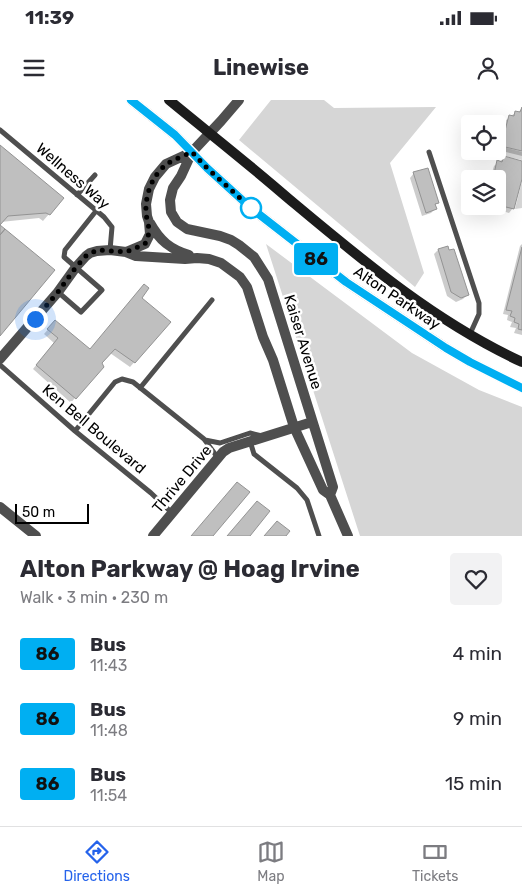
<!DOCTYPE html>
<html lang="en">
<head>
<meta charset="utf-8">
<style>
	body { margin:0; font-family:Rubik,sans-serif; background:#f2f2f3; color:#2b2b33; height:100vh; display:flex; flex-direction:column; font-size:19px; white-space:nowrap }
	* { box-sizing:border-box; margin:0 }
	p { font-size:16px; color:#7c7c81 }
	.icon { flex:none; width:28px; height:28px; fill:none; stroke:currentColor; stroke-width:2; stroke-linecap:round; stroke-linejoin:round }
	.map { position:relative; height:436px; overflow:hidden }
	.details { display:flex; flex-direction:column; background:#fff; flex:1 }
	.details>* { flex:none }
	.badge { padding:0 10px; border-radius:4px; font-size:18px; line-height:32px }
	.buttons { position:absolute; left:461px; top:15px; display:grid; gap:10px }
	.buttons a { display:grid; place-items:center; width:45px; height:45px; border-radius:5px; background:#fff; box-shadow:0 5px 20px #0002; font-size:25px }
	.scale { position:absolute; left:15px; bottom:12px; width:74px; box-sizing:border-box; padding-left:5px; border:2px solid #000; border-top:0; font-size:14px; line-height:18px; white-space:nowrap; color:#000; -webkit-text-stroke:4px #fff; paint-order:stroke }
	.you { position:absolute; width:25px; height:25px; margin:-12px; border:4px solid #fff; border-radius:50%; background:#1a73e8; box-shadow:0 0 0 8px #1a73e833 }
	.map>.badge { position:absolute; translate:-50% -50%; box-shadow:0 0 0 2px #fff }
	.round { display:grid; place-items:center; flex:none; width:52px; height:52px; border-radius:5px; background:#f2f2f3 }
	.headline { display:flex; align-items:center; justify-content:space-between; height:85px; padding:0 20px }
	h1 { font-size:24px; font-weight:700; line-height:38px }
	ul { padding:0; list-style:none }
	li { display:flex; align-items:center; gap:15px; height:65px; padding:0 20px }
	li div { flex:1 }
	li b { display:block; font-size:19px }
	li em { font-style:normal }
	li .badge { min-width:55px; font-weight:700; text-align:center }
	.status { display:flex; justify-content:space-between; align-items:center; height:35px; padding:0 25px; background:#fff; direction:ltr }
	.status svg { height:14px; fill:currentColor }
	header { display:flex; justify-content:space-between; align-items:center; height:65px; padding:0 20px; background:#fff; font-size:22px; font-weight:700 }
	.dock { display:flex; justify-content:space-around; align-items:center; height:70px; border-top:1px solid #e1e1e2; background:#fff; font-size:14px; color:#7c7c81 }
	.dock a { display:grid; justify-items:center; gap:2px }
	.dock .selected { color:#2563eb }
	.map>svg:first-child { display:block }
	.green { fill:#d6d6d6 }
	.shadow { fill:#0003 }
	.building { fill:#bfbfbf; stroke:#939393 }
	.lines { fill:none; stroke-linecap:round; stroke-linejoin:round }
	.lane { stroke:#4f4f4f; stroke-width:5 }
	.street { stroke:#4f4f4f; stroke-width:10 }
	.secondary { stroke:#1c1c1c; stroke-width:10 }
	.line-casing { stroke:#fff; stroke-width:11 }
	.line { stroke:#00aff2; stroke-width:8 }
	.walk { stroke:#000; stroke-width:5; stroke-dasharray:0 9 }
	.stop-dot { fill:#fff; stroke:#00aff2; stroke-width:2.5 }
	.labels { text-anchor:middle; dominant-baseline:central; stroke-width:5; stroke-linejoin:round; paint-order:stroke }
	.street-label { font-size:15px; fill:#000; stroke:#fff }
</style>
</head>
<body>
<div class="status"><b>11:39</b><svg viewBox="0 0 49 12"><path d="M0 12V9h3v3zM5 12V6h3v6zM10 12V3h3v9zM15 12V0h3v12zM26 1h20v11H26zM47 4h2v5h-2z"/></svg></div>
<header><svg class="icon" aria-label="menu" viewBox="0 0 24 24"><path d="M4 6h16M4 12h16M4 18h16"/></svg>Linewise<svg class="icon" aria-label="person" viewBox="0 0 24 24"><circle cx="12" cy="8" r="4"/><path d="M4 21q1-7 8-7t8 7"/></svg></header>
<div class="map">
<svg width="522" height="436" viewBox="0 0 522 436">
	<rect width="100%" height="100%" fill="#fff"/>
	<path class="green" d="M271 0H324L334 8 436 7 390 63 424 173 415 187 239 40Z
		M503 47 522 52V60L504 56 505 52 503 49Z
		M522 81V108L515 109Z
		M266 144 412 253 479 290 522 307V436H360Z"/>
	<path class="shadow" d="M522 8V56L498 50 505 21 516 12 518 13Z
		M0 47 49 114 43 121 39 118 1 122 0 123Z
		M504 58 522 62V74L513 108 509 113 489 107V106H498V79H490L494 66Z
		M414 73 438 102 434 106 435 109 431 113 422 116 410 78Z
		M522 144V235L514 233 516 228 510 227 512 222 507 220 508 215 503 214 520 146Z
		M438 150 467 195 463 199 456 202 447 196 434 154Z
		M141 198 169 223 130 267 110 253 101 263 71 303 33 269 54 243 44 234 51 226 90 251Z"/>
	<path class="building" d="M522 7V51L501 46 509 15 514 16 515 11 520 12Z
		M0 45 64 98 50 115 46 113 8 116 0 125Z
		M504 56 522 61V79L514 109 498 105V79H493L497 60 502 62Z
		M428 68 439 103 435 104 437 109 426 113 413 72Z
		M0 125 5 129 0 135Z
		M5 129 55 170 0 236V135Z
		M448 146 449 150 454 149 469 195 461 198 451 192 438 149Z
		M522 147V230L518 229 519 224 514 222 515 218 510 216 512 211 506 210Z
		M144 184 149 188 142 198 171 222 135 263 115 249 102 263 104 267 76 299 36 265 58 238 47 229 55 220 90 249Z
		M237 382 250 392 213 436H191Z
		M257 401 270 411 250 436H227Z
		M277 421 290 431 286 436H264Z"/>
	<g class="lines">
		<path class="lane" d="M0 30 104 117 112 127 110 150
			M429 52 479 203V214L470 234
			M77 95 95 75
			M58 192 81 212 102 190 64 157 65 150 96 111
			M0 265 75 331 151 393 172 413
			M140 288 212 200
			M75 331 115 282 122 279 133 282 204 339 218 358
			M205 340 220 343 250 333 262 336
			M250 341 254 354 297 388 307 400 319 436"/>
		<path class="street" d="M192 52 181 76 173 88 170 100 171 112 177 122 187 129 220 136 231 140 239 145 254 157 268 179 333 387 330 395 348 436
			M150 123C160 141 170 149 189 155
			M126 152 145 144 150 134 149 122 147 116 146 104 149 89 155 77 166 64 192 52 221 21 239 0
			M0 259 58 192 76 167 86 156 90 153 97 151 110 150 126 152 136 156 185 159 197 158 209 159 221 163 240 177 247 187 263 237 273 260 294 327 323 390 330 395
			M0 407 36 436
			M153 436 223 352 229 348 312 322"/>
		<path class="secondary" d="M131 0 175 35 207 68 251 108 346 182 446 248 470 262 522 288
			M169 0C209 33 250 65 289 99 362 160 435 222 522 262"/>
	</g>
	<g class="lines">
		<defs>
			<path id="line" d="M131 0 175 35 207 68 251 108 346 182 446 248 470 262 522 288"/>
		</defs>
		<use href="#line" class="line-casing"/>
		<use href="#line" class="line"/>
		<path class="walk" d="M35 219 58 192 76 167 86 156 97 150 126 152 145 144C152 128 148 129 146 113 145 95 152 75 167 64 174 59 184 56 192 52L207 68 251 108"/>
	</g>
	<circle class="stop-dot" cx="251" cy="108" r="10"/>
	<g class="labels">
		<g class="street-label">
			<text transform="translate(73 76) rotate(41)">Wellness Way</text>
			<text transform="translate(397 198) rotate(34)">Alton Parkway</text>
			<text transform="translate(303 242) rotate(73)">Kaiser Avenue</text>
			<text transform="translate(94 329) rotate(40)">Ken Bell Boulevard</text>
			<text transform="translate(182 379) rotate(-50)">Thrive Drive</text>
		</g>
	</g>
</svg>
<div class="buttons">
<a><svg class="icon" aria-label="locate" viewBox="0 0 24 24"><circle cx="12" cy="12" r="6"/><path d="M12 2v4M12 18v4M2 12h4M18 12h4"/></svg></a>
<a><svg class="icon" aria-label="layers" viewBox="0 0 24 24"><path d="M12 4l9 5-9 5-9-5zM3 14l9 5 9-5"/></svg></a>
</div>
<div class="scale">50 m</div>
<div class="you" style="left:35px;top:219px"></div>
<b class="badge" style="left:316px;top:159px;background:#00aff2;color:#111">86</b>
</div>
<section class="details">
<div class="headline"><div><h1>Alton Parkway @ Hoag Irvine</h1><p>Walk · 3 min · 230 m</p></div><a class="round"><svg class="icon" aria-label="heart" viewBox="0 0 24 24"><path d="M12 20l-8-8c-3-5 5-10 8-4 3-6 11-1 8 4z"/></svg></a></div>
<ul>
<li><span class="badge" style="background:#00aff2;color:#111">86</span><div><b>Bus</b><p>11:43</p></div><em>4 min</em></li>
<li><span class="badge" style="background:#00aff2;color:#111">86</span><div><b>Bus</b><p>11:48</p></div><em>9 min</em></li>
<li><span class="badge" style="background:#00aff2;color:#111">86</span><div><b>Bus</b><p>11:54</p></div><em>15 min</em></li>
</ul>
</section>
<nav class="dock">
<a class="selected"><svg class="icon" aria-label="directions" viewBox="0 0 24 24"><path d="M12 3l9 9-9 9-9-9zM9 14v-3h6M13 9l2 2-2 2"/></svg>Directions</a>
<a><svg class="icon" aria-label="map" viewBox="0 0 24 24"><path d="M3 6l6-2 6 2 6-2v14l-6 2-6-2-6 2zM9 4v14M15 6v14"/></svg>Map</a>
<a><svg class="icon" aria-label="tickets" viewBox="0 0 24 24"><path d="M3 7h18v10H3zM15 7v10"/></svg>Tickets</a>
</nav>
</body>
</html>
